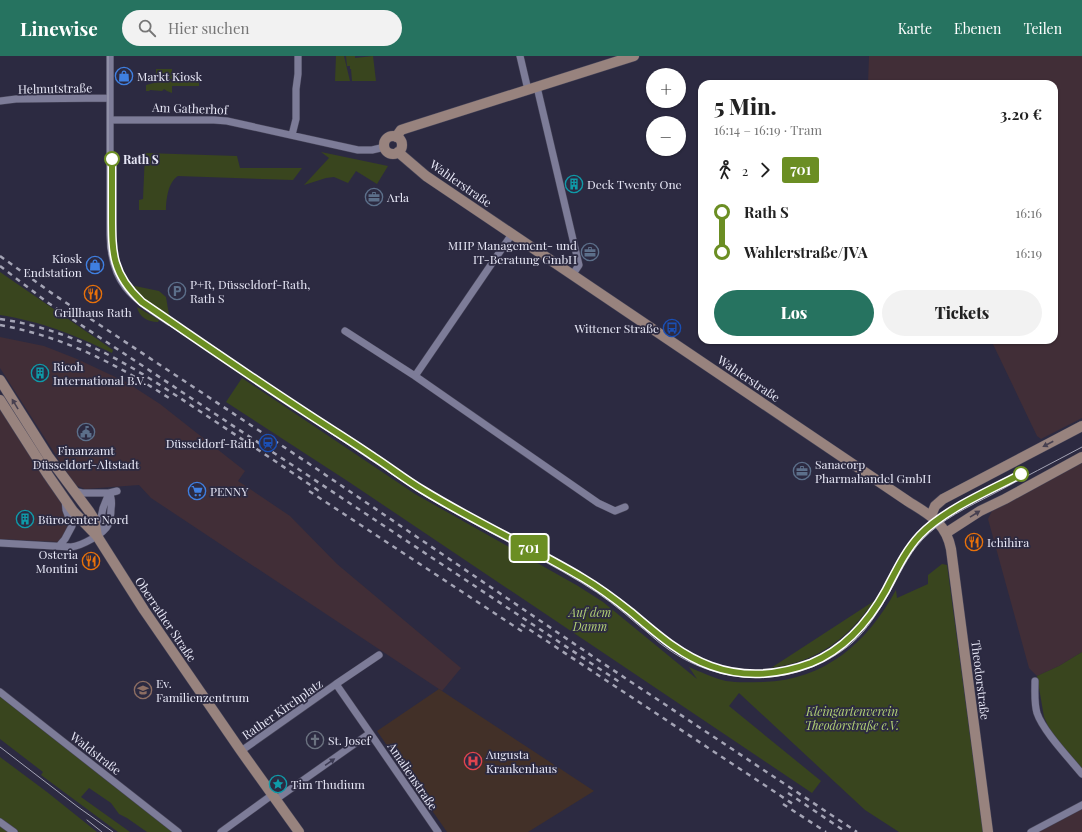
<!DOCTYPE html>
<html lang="de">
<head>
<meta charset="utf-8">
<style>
	body { margin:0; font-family:"Playfair Display",serif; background:#f2f2f2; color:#222; height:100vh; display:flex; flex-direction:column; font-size:15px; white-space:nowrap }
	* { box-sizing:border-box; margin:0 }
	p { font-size:13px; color:#767676 }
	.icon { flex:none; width:22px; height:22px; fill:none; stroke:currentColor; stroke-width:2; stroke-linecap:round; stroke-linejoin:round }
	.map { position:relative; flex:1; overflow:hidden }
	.drawer { position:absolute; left:698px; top:24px; width:360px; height:264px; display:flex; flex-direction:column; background:#fff; border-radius:12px; box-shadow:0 1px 3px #0004 }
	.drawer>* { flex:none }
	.badge { padding:0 8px; border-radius:3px; font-size:14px; line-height:26px }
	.controls { position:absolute; left:646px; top:12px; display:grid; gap:8px }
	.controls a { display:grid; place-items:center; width:40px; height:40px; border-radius:50%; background:#fff; box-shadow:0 1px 3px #0004; font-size:20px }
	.map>.badge { position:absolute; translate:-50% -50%; box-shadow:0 0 0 2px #fff }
	.legs { display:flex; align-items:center; gap:6px; height:44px; padding:0 16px; font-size:13px }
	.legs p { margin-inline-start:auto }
	.headline { display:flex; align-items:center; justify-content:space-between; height:68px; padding:0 16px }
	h1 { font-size:22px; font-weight:800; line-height:30px }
	.primary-button { display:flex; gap:8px; margin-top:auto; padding:8px 16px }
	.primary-button a { flex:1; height:46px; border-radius:24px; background:#267360; color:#fff; font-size:16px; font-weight:800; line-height:46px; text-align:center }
	.primary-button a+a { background:#f2f2f2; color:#222 }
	ul { padding:0 16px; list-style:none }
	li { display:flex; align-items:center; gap:14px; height:40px; font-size:15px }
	li i { display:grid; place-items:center; width:6px; height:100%; margin:0 5px; background:currentColor }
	li i::after { content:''; width:10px; height:10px; margin:-5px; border:3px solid; border-radius:50%; background:#fff }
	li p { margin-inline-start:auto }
	li:first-child i { background:linear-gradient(#0000 50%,currentColor 0) }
	li:last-child i { background:linear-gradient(currentColor 50%,#0000 0) }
	header { display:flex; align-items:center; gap:24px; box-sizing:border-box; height:56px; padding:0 20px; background:#267360; color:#fff }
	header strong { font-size:19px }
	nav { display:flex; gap:22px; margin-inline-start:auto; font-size:14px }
	.search { width:280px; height:36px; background:#f2f2f2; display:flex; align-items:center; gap:10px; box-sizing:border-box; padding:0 14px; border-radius:22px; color:#767676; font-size:15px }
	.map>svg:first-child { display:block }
	.commercial { fill:#412e37 }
	.medical { fill:#423028 }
	.green { fill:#39451e }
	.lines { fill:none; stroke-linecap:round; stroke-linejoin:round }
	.street-casing { stroke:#474559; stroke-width:8 }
	.secondary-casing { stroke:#474559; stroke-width:11 }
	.street { stroke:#7d7c98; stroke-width:7 }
	.secondary { stroke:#98837e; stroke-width:10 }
	.tram { stroke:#a4a4b5; stroke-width:1 }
	.rail { stroke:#a4a4b5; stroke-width:2.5; stroke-dasharray:5 5; stroke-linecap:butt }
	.oneway { fill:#474050 }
	.oneway2 { fill:#3c3a52 }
	.line-1-casing { stroke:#fff; stroke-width:9 }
	.line-1 { stroke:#6b8e23; stroke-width:6 }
	.stop-1-dot { fill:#fff; stroke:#6b8e23; stroke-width:2 }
	.labels { text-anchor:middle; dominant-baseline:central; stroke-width:3.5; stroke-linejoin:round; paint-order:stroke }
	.poi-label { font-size:12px; fill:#e7e7f6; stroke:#2c2a41; text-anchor:start }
	.street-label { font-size:12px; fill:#e7e7f6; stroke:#2c2a41 }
	.stop-label { font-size:12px; font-weight:bold; fill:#e7e7f6; stroke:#2c2a41; text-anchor:start }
	.park-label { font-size:12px; font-style:italic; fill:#b0ce74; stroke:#2c2a41 }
</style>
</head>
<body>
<header>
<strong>Linewise</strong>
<div class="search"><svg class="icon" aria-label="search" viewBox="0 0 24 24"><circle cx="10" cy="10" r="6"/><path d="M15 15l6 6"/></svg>Hier suchen</div>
<nav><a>Karte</a><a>Ebenen</a><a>Teilen</a></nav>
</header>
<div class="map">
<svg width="1082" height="776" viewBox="0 0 1082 776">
	<rect width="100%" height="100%" fill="#2c2a41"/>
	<path class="commercial" d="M869 0H1082V362L1041 383 1037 380 991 284H1054V28H868Z
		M0 281 44 290 77 303 126 326 160 348 245 415 238 425 290 460 337 508 461 612 442 635 151 442 139 429 85 433 75 429 0 312Z
		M0 353 68 458 69 474 60 486 0 483Z
		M1082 406V596L1059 610 1037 620 1029 612 988 463 992 455Z
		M1082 752V776H1038Z"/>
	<path class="medical" d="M439 633 442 635 594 735 528 776H447L377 675Z"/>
	<path class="green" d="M336 0H344L350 25H335Z
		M346 0H355V2L373 0 376 25H352L351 13H350V10H347Z
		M156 13H172V18H186V23L199 24V30H172V37L167 35 164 33 162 35 150 34 149 35H146V29L158 26V20H156Z
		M321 96 388 110 377 128 356 115 348 127 334 121 326 122 304 129 329 102Z
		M145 97 237 100 240 112H302L293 124 178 120C168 126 166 144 166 154H139V144L143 143Z
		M0 216 113 294 112 297C73 278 42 266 0 259Z
		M130 229 159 235 166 241 169 259 170 260 168 261C154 251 140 243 130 229Z
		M137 251 159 264 158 266C148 266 139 261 137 251Z
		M242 322 415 438 578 530 603 546 697 623 689 611C701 616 713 622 726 625 738 627 750 626 763 626 825 624 867 587 896 534L897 542 928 528V519L942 508 947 509 983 776H899L865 754 739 637 729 650 821 725 812 737 349 426 226 346Z
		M874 545C847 583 819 605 771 612Z
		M1082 596V714L1051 676 1044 661 1037 620 1059 610Z
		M0 639 176 776H147L127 762 119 758 111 747 89 732 81 741 130 776H118L41 719 43 716 0 683Z
		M0 701 47 736 97 776H0Z"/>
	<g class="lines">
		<defs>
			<path id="street" d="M110 0V179C111 228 131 241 169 266
				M520 0 528 34
				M537 31 579 209 573 218
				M0 45 16 43 110 42
				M110 64H214L227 65 358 94H372L385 91
				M292 79 296 63V33L298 18V0
				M345 275 415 320 598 447 615 455 625 451
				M415 320 512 178
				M74 435 82 437H109L117 435
				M98 476 103 452 109 437
				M0 487 71 491C81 490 104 478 108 469 110 464 111 458 111 453 112 447 112 442 109 437
				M59 490 65 483 72 470 66 454 65 444
				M1035 625C1035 636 1034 647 1037 657 1043 675 1069 702 1082 718
				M336 628 379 599
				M0 636 178 776
				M370 677 438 776
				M241 695 336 628 370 677 275 744
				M0 766 14 776
				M221 776 272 739
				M1031 776 1082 749"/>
			<path id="secondary" d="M384 89a9 9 0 1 1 18 0a9 9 0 1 1-18 0Z
				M396 81 401 74 407 72 634 0
				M398 96 426 120 909 446C930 459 946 467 951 493L988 776
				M0 324 48 400 89 455 94 463 97 480
				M0 344 48 419 73 455 97 480 144 554 241 695 299 776
				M931 460 935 450 943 443 1082 370
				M946 477 980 455 1005 443 1082 401"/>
		</defs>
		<use href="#street" class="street-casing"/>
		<use href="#secondary" class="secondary-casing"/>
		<use href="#street" class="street"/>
		<use href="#secondary" class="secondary"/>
		<path class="tram" d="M108 0V192C112 217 122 235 142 251L420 437C472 469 529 495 582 527 602 539 620 553 637 568 648 576 657 586 668 593 724 633 800 631 852 587 867 574 878 556 888 539 899 520 907 500 922 484 942 463 968 451 993 438 1023 422 1052 407 1082 391
			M0 691 78 751 113 776
			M87 764 102 776"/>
		<path class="rail" d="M0 200 53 238 308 407 601 606 857 776
			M0 210 47 246 87 273 621 627
			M0 263C80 275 135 312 201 356 240 382 280 408 319 435
			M0 269C64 281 115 307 169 342
			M309 435 526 578
			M521 568 793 748
			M788 737 846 776
			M783 748 826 776"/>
	</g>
	<defs><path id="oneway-solid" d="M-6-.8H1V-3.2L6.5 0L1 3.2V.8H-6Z"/></defs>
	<g class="oneway">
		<use href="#oneway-solid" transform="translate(15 348) rotate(-121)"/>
		<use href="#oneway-solid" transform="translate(1048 388) rotate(152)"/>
		<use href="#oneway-solid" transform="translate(975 458) rotate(-32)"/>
	</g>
	<use class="oneway2" href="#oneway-solid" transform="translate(330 706) rotate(-35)"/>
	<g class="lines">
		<defs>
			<path id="line-1" d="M112 103C112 122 112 140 112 159 112 197 112 218 142 246 195 282 248 319 302 354 326 370 351 385 374 401 391 412 406 424 423 434 475 466 531 491 583 522 600 532 616 544 631 556 656 577 680 599 711 610 744 622 779 619 811 607 845 593 869 565 886 534 896 515 905 495 920 479 945 453 989 435 1021 418"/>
		</defs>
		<use href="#line-1" class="line-1-casing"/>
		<use href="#line-1" class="line-1"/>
	</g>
	<defs>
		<symbol id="shop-ring" viewBox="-11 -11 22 22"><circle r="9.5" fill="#2c2a41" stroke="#3f7fe0" stroke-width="1.5"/><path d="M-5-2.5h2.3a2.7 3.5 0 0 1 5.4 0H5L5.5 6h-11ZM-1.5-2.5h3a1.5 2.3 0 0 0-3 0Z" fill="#3f7fe0"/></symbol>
		<symbol id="building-ring" viewBox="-11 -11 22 22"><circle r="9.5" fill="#2c2a41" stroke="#0f9aa8" stroke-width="1.5"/><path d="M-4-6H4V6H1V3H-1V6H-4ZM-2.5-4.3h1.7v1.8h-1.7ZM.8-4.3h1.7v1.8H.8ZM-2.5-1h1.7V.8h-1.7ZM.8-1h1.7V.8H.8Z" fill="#0f9aa8"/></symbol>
		<symbol id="office-ring" viewBox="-11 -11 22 22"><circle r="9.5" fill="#2c2a41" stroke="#5c6f8a" stroke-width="1.5"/><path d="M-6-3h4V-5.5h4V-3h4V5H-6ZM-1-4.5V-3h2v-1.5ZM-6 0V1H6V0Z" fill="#5c6f8a"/></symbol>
		<symbol id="parking-ring" viewBox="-11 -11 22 22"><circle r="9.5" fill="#2c2a41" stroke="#5c6f8a" stroke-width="1.5"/><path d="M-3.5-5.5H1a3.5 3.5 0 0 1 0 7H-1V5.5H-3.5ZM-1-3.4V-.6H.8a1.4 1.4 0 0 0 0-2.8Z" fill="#5c6f8a"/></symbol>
		<symbol id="restaurant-ring" viewBox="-11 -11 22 22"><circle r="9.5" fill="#2c2a41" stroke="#e8710a" stroke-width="1.5"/><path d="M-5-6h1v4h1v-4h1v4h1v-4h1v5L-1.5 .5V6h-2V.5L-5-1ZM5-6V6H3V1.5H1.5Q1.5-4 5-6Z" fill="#e8710a"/></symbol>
		<symbol id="bus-ring" viewBox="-11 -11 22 22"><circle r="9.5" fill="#2c2a41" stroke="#1a4fb4" stroke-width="1.5"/><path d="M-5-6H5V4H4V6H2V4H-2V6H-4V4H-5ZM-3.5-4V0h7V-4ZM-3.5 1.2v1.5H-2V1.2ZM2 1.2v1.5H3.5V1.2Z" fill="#1a4fb4"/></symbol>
		<symbol id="civic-ring" viewBox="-11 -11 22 22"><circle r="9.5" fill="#2c2a41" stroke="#5c6f8a" stroke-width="1.5"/><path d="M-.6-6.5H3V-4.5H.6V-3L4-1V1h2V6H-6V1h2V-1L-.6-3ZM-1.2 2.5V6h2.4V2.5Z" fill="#5c6f8a"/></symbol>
		<symbol id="station-ring" viewBox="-11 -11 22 22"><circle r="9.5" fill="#2c2a41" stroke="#1a4fb4" stroke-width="1.5"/><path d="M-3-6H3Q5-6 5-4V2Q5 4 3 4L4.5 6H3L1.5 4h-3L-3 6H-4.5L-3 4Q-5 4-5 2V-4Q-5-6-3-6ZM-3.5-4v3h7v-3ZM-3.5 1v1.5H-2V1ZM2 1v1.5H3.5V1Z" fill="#1a4fb4"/></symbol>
		<symbol id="supermarket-ring" viewBox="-11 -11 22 22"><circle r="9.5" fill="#2c2a41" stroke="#3f7fe0" stroke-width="1.5"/><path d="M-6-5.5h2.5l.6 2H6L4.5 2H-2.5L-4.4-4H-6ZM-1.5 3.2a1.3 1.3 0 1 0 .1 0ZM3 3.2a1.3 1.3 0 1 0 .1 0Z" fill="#3f7fe0"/></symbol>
		<symbol id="school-ring" viewBox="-11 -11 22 22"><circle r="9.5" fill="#2c2a41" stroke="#8d6e63" stroke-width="1.5"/><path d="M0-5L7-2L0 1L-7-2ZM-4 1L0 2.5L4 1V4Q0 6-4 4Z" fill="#8d6e63"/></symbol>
		<symbol id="church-ring" viewBox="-11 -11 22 22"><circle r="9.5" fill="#2c2a41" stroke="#6b7280" stroke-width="1.5"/><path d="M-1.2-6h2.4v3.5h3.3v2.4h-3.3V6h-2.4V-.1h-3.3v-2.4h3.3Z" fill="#6b7280"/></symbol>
		<symbol id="hospital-ring" viewBox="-11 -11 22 22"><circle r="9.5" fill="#2c2a41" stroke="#e0444e" stroke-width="1.5"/><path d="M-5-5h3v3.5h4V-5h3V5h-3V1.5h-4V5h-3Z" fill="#e0444e"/></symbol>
		<symbol id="sight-ring" viewBox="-11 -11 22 22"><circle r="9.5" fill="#2c2a41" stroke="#0f9aa8" stroke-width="1.5"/><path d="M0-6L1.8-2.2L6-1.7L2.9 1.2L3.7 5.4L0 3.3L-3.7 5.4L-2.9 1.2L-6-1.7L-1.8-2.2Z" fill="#0f9aa8"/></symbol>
	</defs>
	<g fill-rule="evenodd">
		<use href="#shop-ring" x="114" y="10" width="20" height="20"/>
		<use href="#building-ring" x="564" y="118" width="20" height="20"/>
		<use href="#office-ring" x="364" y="131" width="20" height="20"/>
		<use href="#office-ring" x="580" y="186" width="20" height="20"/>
		<use href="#shop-ring" x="85" y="199" width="20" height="20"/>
		<use href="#parking-ring" x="167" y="225" width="20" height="20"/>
		<use href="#restaurant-ring" x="83" y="228" width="20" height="20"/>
		<use href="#bus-ring" x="662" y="262" width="20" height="20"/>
		<use href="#building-ring" x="30" y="307" width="20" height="20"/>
		<use href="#civic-ring" x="76" y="366" width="20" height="20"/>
		<use href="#station-ring" x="258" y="377" width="20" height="20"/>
		<use href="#office-ring" x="792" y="405" width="20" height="20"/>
		<use href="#supermarket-ring" x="187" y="425" width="20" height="20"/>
		<use href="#building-ring" x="15" y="453" width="20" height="20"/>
		<use href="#restaurant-ring" x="964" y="476" width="20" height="20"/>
		<use href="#restaurant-ring" x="81" y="495" width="20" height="20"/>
		<use href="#school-ring" x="133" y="624" width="20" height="20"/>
		<use href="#church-ring" x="305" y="674" width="20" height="20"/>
		<use href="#hospital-ring" x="463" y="695" width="20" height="20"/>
		<use href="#sight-ring" x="268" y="718" width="20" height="20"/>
	</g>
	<g class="stop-1-dot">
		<circle cx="112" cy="103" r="7"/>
		<circle cx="1021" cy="418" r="7"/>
	</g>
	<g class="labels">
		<g class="poi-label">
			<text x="137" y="20">Markt Kiosk</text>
			<text x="587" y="128">Deck Twenty One</text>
			<text x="387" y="141">Arla</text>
			<text x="577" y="189" text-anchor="end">MHP Management- und<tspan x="577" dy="14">IT-Beratung GmbH</tspan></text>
			<text x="82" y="202" text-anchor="end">Kiosk<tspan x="82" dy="14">Endstation</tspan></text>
			<text x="190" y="228">P+R, Düsseldorf-Rath,<tspan x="190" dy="14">Rath S</tspan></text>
			<text x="93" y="256" text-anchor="middle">Grillhaus Rath</text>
			<text x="659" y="272" text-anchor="end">Wittener Straße</text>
			<text x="53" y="310">Ricoh<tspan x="53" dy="14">International B.V.</tspan></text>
			<text x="255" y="387" text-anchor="end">Düsseldorf-Rath</text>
			<text x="86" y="394" text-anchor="middle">Finanzamt<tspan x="86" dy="14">Düsseldorf-Altstadt</tspan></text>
			<text x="815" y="408">Sanacorp<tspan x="815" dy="14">Pharmahandel GmbH</tspan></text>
			<text x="210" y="435">PENNY</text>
			<text x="38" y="463">Bürocenter Nord</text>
			<text x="987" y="486">Ichihira</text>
			<text x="78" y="498" text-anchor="end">Osteria<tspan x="78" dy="14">Montini</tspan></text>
			<text x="156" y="627">Ev.<tspan x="156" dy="14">Familienzentrum</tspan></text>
			<text x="328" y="684">St. Josef</text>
			<text x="486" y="698">Augusta<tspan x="486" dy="14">Krankenhaus</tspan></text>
			<text x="291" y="728">Tim Thudium</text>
		</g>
		<g class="street-label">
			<text transform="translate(55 32) rotate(-1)">Helmutstraße</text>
			<text transform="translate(190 52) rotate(2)">Am Gatherhof</text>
			<text transform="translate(461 127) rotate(35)">Wahlerstraße</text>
			<text transform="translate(749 322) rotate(34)">Wahlerstraße</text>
			<text transform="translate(166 563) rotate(56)">Oberrather Straße</text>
			<text transform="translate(981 624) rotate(83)">Theodorstraße</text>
			<text transform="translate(282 653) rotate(-35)">Rather Kirchplatz</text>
			<text transform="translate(96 697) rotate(38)">Waldstraße</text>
			<text transform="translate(413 720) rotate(56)">Amalienstraße</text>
		</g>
		<g class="stop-label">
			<text x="123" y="103">Rath S</text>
		</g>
		<g class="park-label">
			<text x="590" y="556">Auf dem<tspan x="590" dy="14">Damm</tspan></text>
			<text x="852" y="655">Kleingartenverein<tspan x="852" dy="14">Theodorstraße e.V.</tspan></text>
		</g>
	</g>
</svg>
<div class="controls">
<a>+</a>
<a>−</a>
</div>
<b class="badge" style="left:529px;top:492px;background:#6b8e23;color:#fff">701</b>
<section class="drawer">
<div class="headline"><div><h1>5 Min.</h1><p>16:14 – 16:19 · Tram</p></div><b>3.20 €</b></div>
<div class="legs"><svg class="icon" aria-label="walk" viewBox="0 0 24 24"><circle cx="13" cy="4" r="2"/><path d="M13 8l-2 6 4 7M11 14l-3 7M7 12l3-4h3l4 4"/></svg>2<svg class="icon" aria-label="forward" viewBox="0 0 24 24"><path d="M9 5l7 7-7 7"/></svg><b class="badge" style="background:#6b8e23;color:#fff">701</b></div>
<ul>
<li><i style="color:#6b8e23"></i><b>Rath S</b><p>16:16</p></li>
<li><i style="color:#6b8e23"></i><b>Wahlerstraße/JVA</b><p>16:19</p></li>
</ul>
<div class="primary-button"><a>Los</a><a>Tickets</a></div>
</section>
</div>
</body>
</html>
